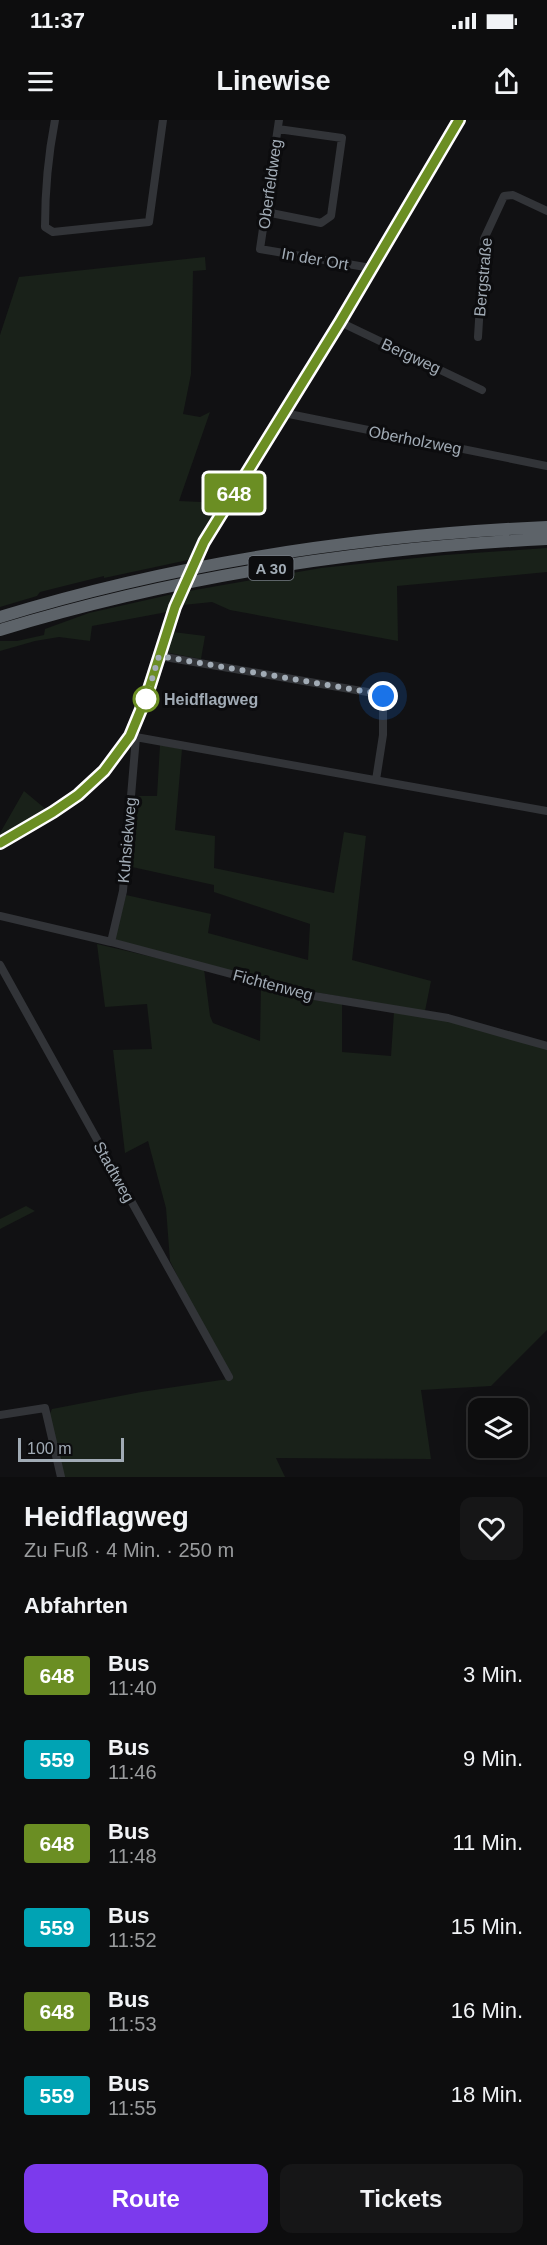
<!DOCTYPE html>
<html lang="de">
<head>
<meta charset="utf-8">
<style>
	body { margin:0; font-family:Helvetica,sans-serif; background:#161617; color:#f1f3f6; height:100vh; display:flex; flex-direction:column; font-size:22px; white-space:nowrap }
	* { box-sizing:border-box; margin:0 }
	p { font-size:20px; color:#9a9c9e }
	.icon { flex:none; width:33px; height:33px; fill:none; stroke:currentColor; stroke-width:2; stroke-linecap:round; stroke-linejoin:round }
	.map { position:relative; height:1357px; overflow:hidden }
	.panel { display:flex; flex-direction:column; background:#0d0d0e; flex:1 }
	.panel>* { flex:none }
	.badge { padding:0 12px; border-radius:4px; font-size:21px; line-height:39px }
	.tools { position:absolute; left:468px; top:1278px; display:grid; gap:12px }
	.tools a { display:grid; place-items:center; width:60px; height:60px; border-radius:12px; background:#0d0d0e; box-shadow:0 3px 15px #0003,0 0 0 2px #2d2d2e; font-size:30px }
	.scale { position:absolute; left:18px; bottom:15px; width:106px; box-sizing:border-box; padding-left:6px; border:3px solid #a1abb5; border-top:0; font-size:16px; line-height:21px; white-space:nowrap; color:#a1abb5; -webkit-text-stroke:4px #0c0c0e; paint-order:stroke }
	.you { position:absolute; width:30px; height:30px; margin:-15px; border:4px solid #fff; border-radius:50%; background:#1a73e8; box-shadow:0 0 0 9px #1a73e833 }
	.map>.badge { position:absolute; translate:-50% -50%; box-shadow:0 0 0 3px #fff }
	h2 { padding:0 24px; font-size:22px; line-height:54px }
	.round { display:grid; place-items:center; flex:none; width:63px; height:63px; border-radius:12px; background:#161617 }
	.summary { display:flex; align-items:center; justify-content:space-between; height:102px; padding:0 24px }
	h1 { font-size:28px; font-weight:700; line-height:45px }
	.button { display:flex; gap:12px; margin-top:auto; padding:12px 24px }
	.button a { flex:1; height:69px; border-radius:12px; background:#7c3aed; color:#fff; font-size:24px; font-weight:700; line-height:69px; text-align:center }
	.button a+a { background:#161617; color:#f1f3f6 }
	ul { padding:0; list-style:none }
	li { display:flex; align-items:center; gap:18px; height:84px; padding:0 24px }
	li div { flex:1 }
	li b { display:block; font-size:22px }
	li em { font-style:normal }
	li .badge { min-width:66px; font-weight:700; text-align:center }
	.status { display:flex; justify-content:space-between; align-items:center; height:42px; padding:0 30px; background:#0d0d0e; direction:ltr }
	.status svg { height:16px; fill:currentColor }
	header { display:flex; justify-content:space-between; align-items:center; height:78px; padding:0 24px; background:#0d0d0e; font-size:27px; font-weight:700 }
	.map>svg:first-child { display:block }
	.green { fill:#192119 }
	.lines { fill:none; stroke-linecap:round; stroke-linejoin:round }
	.minor { stroke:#323438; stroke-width:8 }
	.highway { stroke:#5d6369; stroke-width:12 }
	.minor-bridge { stroke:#323438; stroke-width:8 }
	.line-casing { stroke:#fff; stroke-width:14 }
	.line { stroke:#6b8e23; stroke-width:9 }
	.walk { stroke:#a1abb5; stroke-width:6; stroke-dasharray:0 10.8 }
	.stop-dot { fill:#fff; stroke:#6b8e23; stroke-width:3 }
	.labels { text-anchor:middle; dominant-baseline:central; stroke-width:6; stroke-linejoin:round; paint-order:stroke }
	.shield { fill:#0c0c0e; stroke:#747b83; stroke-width:1.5 }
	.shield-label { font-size:15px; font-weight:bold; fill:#a1abb5 }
	.street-label { font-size:16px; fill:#a1abb5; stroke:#0c0c0e }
	.stop-label { font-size:16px; font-weight:bold; fill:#a1abb5; stroke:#0c0c0e; text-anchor:start }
</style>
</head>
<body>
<div class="status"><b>11:37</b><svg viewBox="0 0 49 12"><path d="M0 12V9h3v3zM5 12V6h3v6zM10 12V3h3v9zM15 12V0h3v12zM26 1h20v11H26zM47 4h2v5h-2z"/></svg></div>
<header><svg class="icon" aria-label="menu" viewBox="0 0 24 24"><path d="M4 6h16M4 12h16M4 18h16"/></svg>Linewise<svg class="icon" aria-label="share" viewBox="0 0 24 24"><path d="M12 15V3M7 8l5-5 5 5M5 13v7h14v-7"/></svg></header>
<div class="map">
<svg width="547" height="1357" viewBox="0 0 547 1357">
	<rect width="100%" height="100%" fill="#111113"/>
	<path class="green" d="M205 137 206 150 193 151 191 254 183 294 200 297 210 292 179 381 224 383 188 440 104 458V456L40 472 37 476 0 487V215L19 157Z
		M547 428V452L397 466 398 521 230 490 212 482 183 485 189 471 321 448 445 435Z
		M173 474 167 492 92 506 90 521 59 517 35 521 0 531V521H17L44 515 45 509 89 493Z
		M173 512 205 516 201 539 169 533 167 529Z
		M160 625 182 629 175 710 215 716 214 748 334 773 344 712 366 716 352 840 431 861 425 891 314 872 117 821 115 818 126 775 211 794 208 813 308 840 310 804 214 772V765L123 745 133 676H157Z
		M24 671 48 691 0 717V713Z
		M97 824 204 849 210 896 213 903 260 921 261 866 314 880 342 884V932L391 936 394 892 448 901 547 929V1210L491 1266 421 1270 431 1339 276 1338 285 1357H64L49 1296 52 1289 141 1272 228 1259 170 1141 166 1088 148 1021 125 1033 113 930 152 929 147 884 105 887Z
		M26 1086 35 1091 0 1109V1099Z"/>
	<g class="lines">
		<path class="minor" d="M55 0C48 36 45 71 45 107L53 112 149 102 163 0
			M279 0 260 129 371 148
			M266 92 321 103 331 96 342 18 278 9
			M340 202 482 270
			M478 217 484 119 504 76 513 75 547 91
			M284 293 547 346
			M204 422 340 202 459 0
			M159 536 379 574 383 576V615L376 660
			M130 616 547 691
			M0 723C49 695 99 667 130 617 140 600 146 579 151 561 159 536 167 511 175 487
			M0 796 111 822 314 876 448 898 547 926
			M111 822 123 771 136 617
			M0 845 229 1257
			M0 1295 45 1288 61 1357"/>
		<path class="highway" d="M0 497C176 443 363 415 547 407
			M0 510C177 456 362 428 547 419"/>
		<path class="minor-bridge" d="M175 487 204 422"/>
	</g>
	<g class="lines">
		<defs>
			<path id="line" d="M0 723 53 692 78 675 104 651 130 616 147 575 175 487 204 422 340 202 459 0"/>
		</defs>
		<use href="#line" class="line-casing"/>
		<use href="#line" class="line"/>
		<path class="walk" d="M146 579 159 536 380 574 383 576"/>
	</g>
	<circle class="stop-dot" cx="146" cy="579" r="12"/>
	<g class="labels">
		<rect class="shield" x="248.5" y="436" width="45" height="24" rx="4.5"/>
		<g class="shield-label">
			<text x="271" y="448">A 30</text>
		</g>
		<g class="street-label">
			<text transform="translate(270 64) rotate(-82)">Oberfeldweg</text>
			<text transform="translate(315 139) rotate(10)">In der Ort</text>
			<text transform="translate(483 157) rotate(-85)">Bergstraße</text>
			<text transform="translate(411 236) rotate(25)">Bergweg</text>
			<text transform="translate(415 320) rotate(11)">Oberholzweg</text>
			<text transform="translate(127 720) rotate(-85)">Kuhsiekweg</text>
			<text transform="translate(273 865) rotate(15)">Fichtenweg</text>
			<text transform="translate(114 1052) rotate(61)">Stadtweg</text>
		</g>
		<g class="stop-label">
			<text x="164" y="579">Heidflagweg</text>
		</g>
	</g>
</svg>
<div class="tools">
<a><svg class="icon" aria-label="layers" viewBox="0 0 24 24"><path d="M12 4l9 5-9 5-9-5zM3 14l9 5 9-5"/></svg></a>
</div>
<div class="scale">100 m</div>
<div class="you" style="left:383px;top:576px"></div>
<b class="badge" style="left:234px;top:373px;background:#6b8e23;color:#fff">648</b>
</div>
<section class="panel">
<div class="summary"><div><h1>Heidflagweg</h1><p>Zu Fuß · 4 Min. · 250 m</p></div><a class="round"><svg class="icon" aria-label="heart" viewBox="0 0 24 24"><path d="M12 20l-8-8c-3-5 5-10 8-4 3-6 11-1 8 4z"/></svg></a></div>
<h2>Abfahrten</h2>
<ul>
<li><span class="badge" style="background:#6b8e23;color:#fff">648</span><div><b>Bus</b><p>11:40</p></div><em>3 Min.</em></li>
<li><span class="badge" style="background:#00a3b4;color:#fff">559</span><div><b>Bus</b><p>11:46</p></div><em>9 Min.</em></li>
<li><span class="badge" style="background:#6b8e23;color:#fff">648</span><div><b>Bus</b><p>11:48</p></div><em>11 Min.</em></li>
<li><span class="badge" style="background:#00a3b4;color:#fff">559</span><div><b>Bus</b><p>11:52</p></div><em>15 Min.</em></li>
<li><span class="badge" style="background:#6b8e23;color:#fff">648</span><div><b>Bus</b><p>11:53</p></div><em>16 Min.</em></li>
<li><span class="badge" style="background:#00a3b4;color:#fff">559</span><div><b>Bus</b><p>11:55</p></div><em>18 Min.</em></li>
</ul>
<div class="button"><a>Route</a><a>Tickets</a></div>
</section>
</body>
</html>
